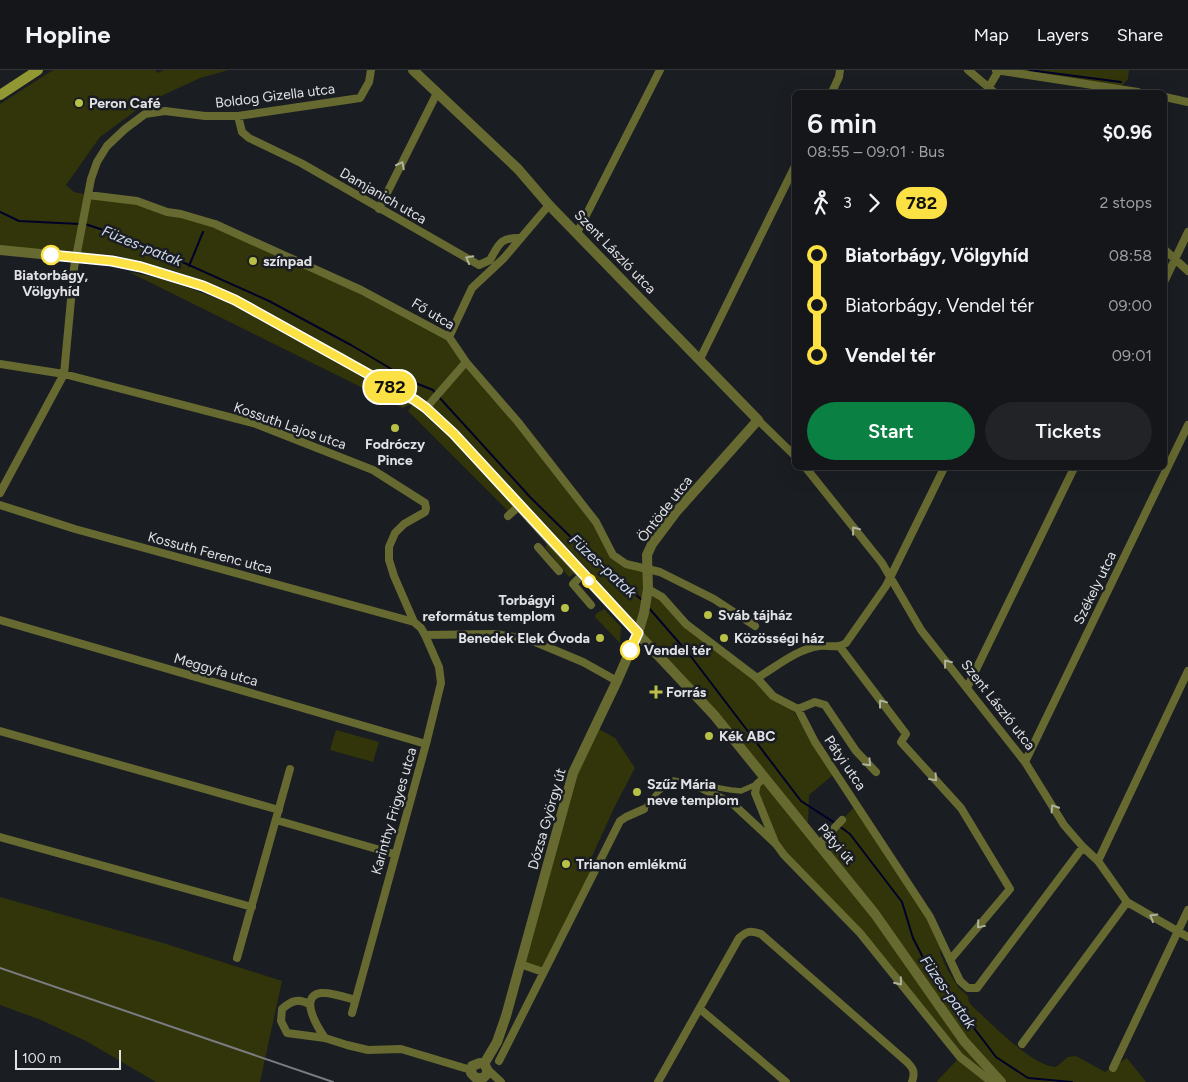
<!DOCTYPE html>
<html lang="en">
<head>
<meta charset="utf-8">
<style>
	body { margin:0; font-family:Figtree,sans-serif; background:#212327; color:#f1f3f6; height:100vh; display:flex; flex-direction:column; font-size:19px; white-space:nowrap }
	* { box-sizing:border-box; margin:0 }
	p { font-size:16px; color:#9d9fa2 }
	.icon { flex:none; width:28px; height:28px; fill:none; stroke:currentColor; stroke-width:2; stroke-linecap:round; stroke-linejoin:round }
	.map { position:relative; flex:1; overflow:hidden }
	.side { position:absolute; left:792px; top:20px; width:375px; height:380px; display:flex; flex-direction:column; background:#14161a; border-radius:8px; box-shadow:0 5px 20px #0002,0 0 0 1px #333539 }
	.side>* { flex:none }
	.badge { padding:0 10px; border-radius:16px; font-size:18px; line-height:32px }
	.scale { position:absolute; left:15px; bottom:12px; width:106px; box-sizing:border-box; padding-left:5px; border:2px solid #e0e2e6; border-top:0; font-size:14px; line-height:18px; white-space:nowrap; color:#e0e2e6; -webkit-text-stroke:4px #1a1d22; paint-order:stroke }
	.map>.badge { position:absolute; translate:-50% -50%; box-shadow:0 0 0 2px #fff }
	.legs { display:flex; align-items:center; gap:8px; height:55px; padding:0 15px; font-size:16px }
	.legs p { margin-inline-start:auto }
	.headline { display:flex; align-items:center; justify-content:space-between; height:85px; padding:0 15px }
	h1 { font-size:28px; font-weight:600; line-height:38px }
	.action { display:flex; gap:10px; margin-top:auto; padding:10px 15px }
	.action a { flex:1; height:58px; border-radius:30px; background:#0b8043; color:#fff; font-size:20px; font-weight:600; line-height:58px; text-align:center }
	.action a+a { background:#212327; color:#f1f3f6 }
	ul { padding:0 15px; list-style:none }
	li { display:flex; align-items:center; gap:18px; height:50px; font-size:19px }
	li i { display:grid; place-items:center; width:8px; height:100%; margin:0 6px; background:currentColor }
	li i::after { content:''; width:12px; height:12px; margin:-6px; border:4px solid; border-radius:50%; background:#14161a }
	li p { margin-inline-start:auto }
	li:first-child i { background:linear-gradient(#0000 50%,currentColor 0) }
	li:last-child i { background:linear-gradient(currentColor 50%,#0000 0) }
	header { display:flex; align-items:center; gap:30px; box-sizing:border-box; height:70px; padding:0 25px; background:#14161a; border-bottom:1px solid #333539 }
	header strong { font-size:24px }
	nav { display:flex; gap:28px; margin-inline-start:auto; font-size:18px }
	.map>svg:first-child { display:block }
	.green { fill:#323509 }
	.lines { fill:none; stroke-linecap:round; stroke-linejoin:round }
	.stream { stroke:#010028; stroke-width:2 }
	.pedestrian { stroke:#666a30; stroke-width:5.5 }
	.minor { stroke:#666a30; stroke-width:8 }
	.tertiary { stroke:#666a30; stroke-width:10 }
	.secondary { stroke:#919732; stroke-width:10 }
	.rail { stroke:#7a7c81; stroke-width:2 }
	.oneway { stroke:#afb29d }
	.line-1-casing { stroke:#fff; stroke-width:11 }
	.line-1 { stroke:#fbe143; stroke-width:8 }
	.poi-dot { fill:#b9c046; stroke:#1a1d22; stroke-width:2 }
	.stop-1-dot { fill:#fff; stroke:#fbe143; stroke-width:2.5 }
	.labels { text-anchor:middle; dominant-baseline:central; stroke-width:5; stroke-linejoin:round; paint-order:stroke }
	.street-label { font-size:14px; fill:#e0e2e6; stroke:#1a1d22 }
	.poi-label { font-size:14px; font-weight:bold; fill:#e0e2e6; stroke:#1a1d22; text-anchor:start }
	.stop-label { font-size:14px; font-weight:bold; fill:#e0e2e6; stroke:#1a1d22 }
	.water-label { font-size:15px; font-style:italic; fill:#cfd9ee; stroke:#1a1d22 }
</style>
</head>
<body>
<header>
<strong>Hopline</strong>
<nav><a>Map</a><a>Layers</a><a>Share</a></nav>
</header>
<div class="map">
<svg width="1188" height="1012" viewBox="0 0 1188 1012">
	<rect width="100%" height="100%" fill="#1a1d22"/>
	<path class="green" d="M53 0H156L157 3 164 0H229L200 8 146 33 100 67 66 115 74 122 88 125 137 131 260 173 449 267 595 452 613 485 646 500 643 550 654 522 794 642 833 705 809 725 808 753 640 558 638 563 456 360 236 226 177 202 114 185 0 180V34Z
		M1014 0H1129L1128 9 1121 16Z
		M129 202 164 209 233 234 413 333 403 338Z
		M415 330 515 435 508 441 408 341Z
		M551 471 576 503 569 507 545 477Z
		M604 539 621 557 620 573 595 547 596 544Z
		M595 657 615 668 635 698 615 736 588 795 596 799 543 902 520 894 573 703Z
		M336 660 379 672 373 692 330 680Z
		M764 708 818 775 857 734 921 835 942 874 940 883 947 899 958 917 968 926 969 932 973 937C991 953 1033 997 1056 997L1068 987 1076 986 1105 1002 1127 988 1146 1012H938L937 1011 960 987 868 875 784 785 755 723Z
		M0 827 163 873 282 911 260 1012H156L86 971 41 950 0 935Z"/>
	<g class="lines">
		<path class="stream" d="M1029 0 1121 12
			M0 142 19 151 80 154
			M85 154 131 169 269 231 351 275 413 312 433 320 435 323
			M189 196 203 162
			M438 326 531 428 589 485 642 530
			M648 537 689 584 801 731 835 753
			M839 756 850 764 902 832 913 868 929 899 996 987 1028 1008 1072 1012"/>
		<path class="pedestrian" d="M644 739 658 722 673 710 731 720 741 721 757 714"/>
		<path class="minor" d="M968 0 994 22
			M996 0 1138 22
			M832 22 839 7 840 0
			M986 22 999 0
			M1165 27 1188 32
			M238 46 242 62 249 68 301 93 479 195 490 190C499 174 500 167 521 168
			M88 125 137 131 167 142 181 144 215 154 361 220 449 267 466 292 518 352 596 452 613 485 626 494 660 502 714 529 755 556
			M379 139 437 23
			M577 163 660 0
			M1165 180 1188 201
			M1165 210 1188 162
			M449 267 472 218 504 188 549 135
			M700 289 795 96
			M0 294 64 304 256 354 373 400 425 433 426 438 425 442 404 454 395 463 389 477V490L394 506 414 552 421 558 425 565 439 597 441 613 426 674 352 943
			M426 338 466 292
			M758 350 795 386
			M806 398 882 493 921 560 1025 692 1064 755 1083 777 1098 791 1127 832 1188 867
			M0 423 64 304 74 198 91 109 97 92 107 76 125 59 145 44 165 41 205 46H238L360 28 369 12 371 0
			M0 435 75 459 414 552
			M508 446 519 436
			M538 477 559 501
			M583 504 573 514 591 535
			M648 519 662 527 686 554 757 608 773 626 798 639 815 672 930 847 960 911 968 918H977L1083 777
			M0 550 426 674
			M425 565 495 564 528 569 583 592 617 611
			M840 577 906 664 901 672 961 738 1010 819 950 890
			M757 608C776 597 797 579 819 576 829 575 837 579 846 573L886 516 944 398
			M967 618 1074 398
			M798 639 815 632 825 635 856 681 876 702
			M0 661 279 740
			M1025 692 1188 355
			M764 708 757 714 755 723 774 770
			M697 716 733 734 776 774 784 785 860 863 960 987 989 1010 999 1012
			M276 750 394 784
			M0 767 252 837
			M818 775 842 750
			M1098 791 1188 601
			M237 888 290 699
			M520 894 543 902
			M309 934C298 928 291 931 282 939L281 951 287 963 325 968 347 975 368 980 401 979 471 1000
			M700 939 786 1012
			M325 968C318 958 298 926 321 923 331 922 345 927 355 930
			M1022 974 1127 832
			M499 991 620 751 626 747 644 739
			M1113 998 1188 840
			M487 999 501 1012
			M658 1012 739 868C747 861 751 860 761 864L907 992C914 999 915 1003 912 1012"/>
		<path class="tertiary" d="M413 0 518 99 549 135 758 350 676 442 652 474 647 485 648 519 644 543 638 563 617 611 573 703 506 946 497 972 484 994
			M0 180 111 191 141 197 203 216 235 230 343 289 426 338 454 364 548 468 714 645 875 844 964 971 1001 1012
			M476 1008 471 1003 472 996 480 993 484 994
			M476 1008H483L487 1004V999L484 994"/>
		<path class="secondary" d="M0 25 38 0"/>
		<path class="rail" d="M0 898 333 1012"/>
	</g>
	<defs><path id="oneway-chevron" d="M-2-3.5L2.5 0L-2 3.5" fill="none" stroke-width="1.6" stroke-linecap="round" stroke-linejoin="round" transform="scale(1.25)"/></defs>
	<g class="oneway">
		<use href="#oneway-chevron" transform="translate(401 95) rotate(-63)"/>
		<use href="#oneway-chevron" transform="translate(469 189) rotate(-152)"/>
		<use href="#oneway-chevron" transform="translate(855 460) rotate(-128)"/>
		<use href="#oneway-chevron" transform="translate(947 593) rotate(-128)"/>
		<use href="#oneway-chevron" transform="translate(882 633) rotate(-127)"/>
		<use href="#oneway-chevron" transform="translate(868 693) rotate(46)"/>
		<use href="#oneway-chevron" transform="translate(934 708) rotate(48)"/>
		<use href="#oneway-chevron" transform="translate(1054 738) rotate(-122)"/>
		<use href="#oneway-chevron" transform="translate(1153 847) rotate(-150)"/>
		<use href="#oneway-chevron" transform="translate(980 855) rotate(130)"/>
		<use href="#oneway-chevron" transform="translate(899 912) rotate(51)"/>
	</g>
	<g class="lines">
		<defs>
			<path id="line-1" d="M51 185 112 191 141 197 203 216 235 230 415 330 426 338 454 364 638 563 630 580"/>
		</defs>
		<use href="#line-1" class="line-1-casing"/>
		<use href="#line-1" class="line-1"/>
	</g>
	<g class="poi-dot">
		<circle cx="79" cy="33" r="5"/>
		<circle cx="253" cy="191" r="5"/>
		<circle cx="395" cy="358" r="5"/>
		<circle cx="565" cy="538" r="5"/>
		<circle cx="708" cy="545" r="5"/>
		<circle cx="600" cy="568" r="5"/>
		<circle cx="724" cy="568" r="5"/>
		<path d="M653.5 614.5h5v5h5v5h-5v5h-5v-5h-5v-5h5z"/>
		<circle cx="709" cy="666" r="5"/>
		<circle cx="637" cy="722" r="5"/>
		<circle cx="566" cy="794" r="5"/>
	</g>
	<g class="stop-1-dot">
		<circle cx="51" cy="185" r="9"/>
		<circle cx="589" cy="511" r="6"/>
		<circle cx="630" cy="580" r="9"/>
	</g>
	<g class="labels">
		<g class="street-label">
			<text transform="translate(275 26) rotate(-7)">Boldog Gizella utca</text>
			<text transform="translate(383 126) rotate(30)">Damjanich utca</text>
			<text transform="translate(615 182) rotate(46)">Szent László utca</text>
			<text transform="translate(433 244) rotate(31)">Fő utca</text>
			<text transform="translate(290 356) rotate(19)">Kossuth Lajos utca</text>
			<text transform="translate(665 439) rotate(-52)">Öntöde utca</text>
			<text transform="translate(210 483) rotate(15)">Kossuth Ferenc utca</text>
			<text transform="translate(1095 518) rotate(-64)">Székely utca</text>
			<text transform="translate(216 600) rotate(16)">Meggyfa utca</text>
			<text transform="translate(998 635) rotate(52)">Szent László utca</text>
			<text transform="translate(845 693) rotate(56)">Pátyi utca</text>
			<text transform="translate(394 741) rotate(-74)">Karinthy Frigyes utca</text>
			<text transform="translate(547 749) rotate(-74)">Dózsa György út</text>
			<text transform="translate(836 774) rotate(50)">Pátyi út</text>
		</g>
		<g class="poi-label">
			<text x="89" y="33">Peron Café</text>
			<text x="263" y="191">színpad</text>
			<text x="395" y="374" text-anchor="middle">Fodróczy<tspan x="395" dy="16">Pince</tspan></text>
			<text x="555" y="530" text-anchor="end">Torbágyi<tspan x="555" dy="16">református templom</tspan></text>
			<text x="718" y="545">Sváb tájház</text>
			<text x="590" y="568" text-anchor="end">Benedek Elek Óvoda</text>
			<text x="734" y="568">Közösségi ház</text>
			<text x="666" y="622">Forrás</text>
			<text x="719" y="666">Kék ABC</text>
			<text x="647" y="714">Szűz Mária<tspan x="647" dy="16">neve templom</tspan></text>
			<text x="576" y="794">Trianon emlékmű</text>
		</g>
		<g class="stop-label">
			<text x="51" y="205">Biatorbágy,<tspan x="51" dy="16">Völgyhíd</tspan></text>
			<text x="644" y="580" text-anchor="start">Vendel tér</text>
		</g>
		<g class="water-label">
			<text transform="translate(142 176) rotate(22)">Füzes-patak</text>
			<text transform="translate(603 496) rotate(43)">Füzes-patak</text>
			<text transform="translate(948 922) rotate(55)">Füzes-patak</text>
		</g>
	</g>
</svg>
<div class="scale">100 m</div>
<b class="badge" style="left:390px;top:317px;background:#fbe143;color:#111">782</b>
<section class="side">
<div class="headline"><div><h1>6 min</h1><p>08:55 – 09:01 · Bus</p></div><b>$0.96</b></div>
<div class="legs"><svg class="icon" aria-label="walk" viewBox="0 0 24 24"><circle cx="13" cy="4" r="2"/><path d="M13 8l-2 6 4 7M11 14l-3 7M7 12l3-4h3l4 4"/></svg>3<svg class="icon" aria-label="forward" viewBox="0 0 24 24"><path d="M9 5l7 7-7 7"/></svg><b class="badge" style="background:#fbe143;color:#111">782</b><p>2 stops</p></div>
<ul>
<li><i style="color:#fbe143"></i><b>Biatorbágy, Völgyhíd</b><p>08:58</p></li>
<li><i style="color:#fbe143"></i><span>Biatorbágy, Vendel tér</span><p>09:00</p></li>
<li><i style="color:#fbe143"></i><b>Vendel tér</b><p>09:01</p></li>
</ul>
<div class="action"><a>Start</a><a>Tickets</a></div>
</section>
</div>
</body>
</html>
